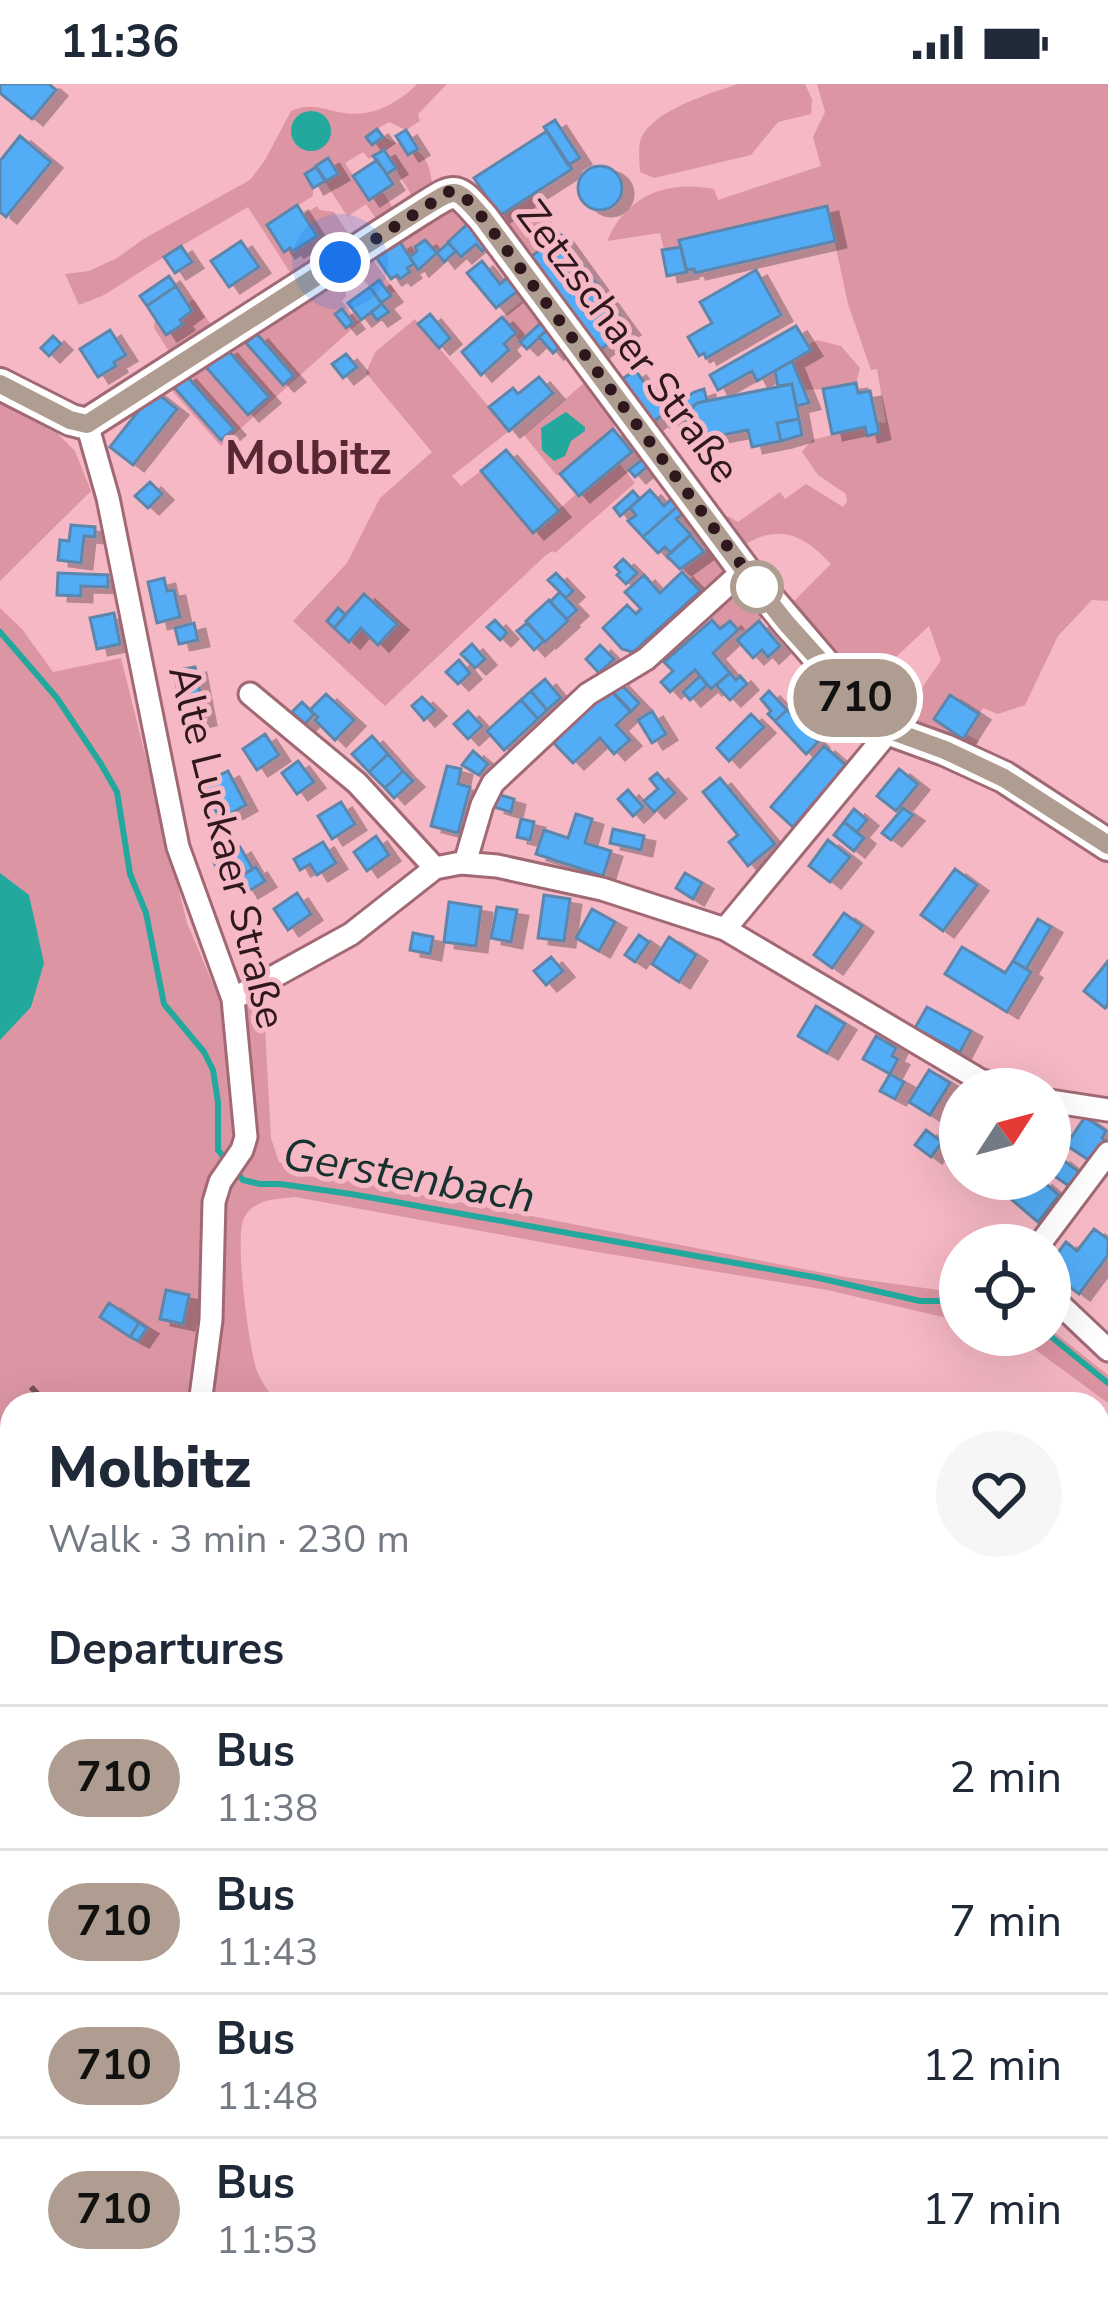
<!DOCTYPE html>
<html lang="en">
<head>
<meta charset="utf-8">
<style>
	body { margin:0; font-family:"Nunito Sans",sans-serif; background:#f6f6f7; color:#1f2937; height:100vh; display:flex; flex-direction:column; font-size:45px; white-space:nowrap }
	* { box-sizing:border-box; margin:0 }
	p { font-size:39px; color:#747a83 }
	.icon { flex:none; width:66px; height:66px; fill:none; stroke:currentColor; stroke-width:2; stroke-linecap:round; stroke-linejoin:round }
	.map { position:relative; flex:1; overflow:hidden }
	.sheet { position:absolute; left:0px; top:1308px; width:1110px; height:915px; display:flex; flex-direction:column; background:#fff; border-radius:36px 36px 0 0; box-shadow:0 12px 48px #0002 }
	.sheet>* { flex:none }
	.badge { padding:0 24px; border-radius:39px; font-size:42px; line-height:78px }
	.needle { width:78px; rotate:54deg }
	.tools { position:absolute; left:939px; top:984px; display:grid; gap:24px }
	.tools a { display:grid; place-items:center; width:132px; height:132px; border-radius:50%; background:#fff; box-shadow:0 12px 48px #0002; font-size:60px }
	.you { position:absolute; width:60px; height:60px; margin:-30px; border:9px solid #fff; border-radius:50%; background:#1a73e8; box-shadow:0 0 0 18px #1a73e833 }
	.map>.badge { position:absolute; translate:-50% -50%; box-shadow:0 0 0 6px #fff }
	h2 { padding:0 48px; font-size:45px; line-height:108px }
	.round { display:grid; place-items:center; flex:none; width:126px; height:126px; border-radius:63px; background:#f6f6f7 }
	.summary { display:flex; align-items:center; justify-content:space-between; height:204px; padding:0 48px }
	h1 { font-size:57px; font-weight:800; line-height:90px }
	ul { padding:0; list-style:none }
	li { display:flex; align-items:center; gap:36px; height:144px; padding:0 48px; border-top:3px solid #e0e1e3 }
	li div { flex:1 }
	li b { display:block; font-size:45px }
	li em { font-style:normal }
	li .badge { min-width:132px; font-weight:700; text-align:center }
	.status { display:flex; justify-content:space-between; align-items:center; height:84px; padding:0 60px; background:#fff; direction:ltr }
	.status svg { height:33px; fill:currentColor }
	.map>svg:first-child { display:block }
	.green { fill:#dc95a3 }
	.water { fill:#23a89d }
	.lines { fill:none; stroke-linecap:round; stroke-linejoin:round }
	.stream { stroke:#23a89d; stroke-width:6 }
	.building { fill:#53adf6; stroke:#5c86ab; stroke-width:3; filter:url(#shadow) }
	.street-casing { stroke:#a06974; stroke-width:27 }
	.secondary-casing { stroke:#a06974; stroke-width:36 }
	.street { stroke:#fff; stroke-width:21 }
	.secondary { stroke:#fff; stroke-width:30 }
	.rail { stroke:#745058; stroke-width:6; stroke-dasharray:21 21; stroke-linecap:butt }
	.line-casing { stroke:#fff; stroke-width:27 }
	.line { stroke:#ae9d90; stroke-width:18 }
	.walk { stroke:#2e181d; stroke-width:12; stroke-dasharray:0 21.6 }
	.stop-dot { fill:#fff; stroke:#ae9d90; stroke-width:6 }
	.labels { text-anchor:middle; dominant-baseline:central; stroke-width:10; stroke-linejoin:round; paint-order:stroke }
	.street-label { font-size:42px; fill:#2e181d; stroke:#f5b8c4 }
	.water-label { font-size:45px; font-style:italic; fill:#16312e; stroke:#f5b8c4 }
	.quarter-label { font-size:48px; font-weight:bold; fill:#582733; stroke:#f5b8c4 }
</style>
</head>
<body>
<div class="status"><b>11:36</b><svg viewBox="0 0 49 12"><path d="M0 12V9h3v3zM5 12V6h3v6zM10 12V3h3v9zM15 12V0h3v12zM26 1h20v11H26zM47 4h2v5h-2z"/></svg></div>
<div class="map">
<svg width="1108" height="2221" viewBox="0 0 1108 2221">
	<defs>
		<filter id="shadow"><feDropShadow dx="11" dy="6" stdDeviation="0" flood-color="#0004"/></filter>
	</defs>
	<rect width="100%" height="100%" fill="#f5b8c4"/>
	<path class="green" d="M417 0H447L418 30 420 37 406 46 389 38 377 45C394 70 427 50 432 98L412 112 384 66 369 75 363 68 345 79 369 116 383 108 393 124 376 135 366 120 348 132 357 147 315 83 305 90 313 104V112L267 141 283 167 290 164 293 167 316 152 303 131 317 122 320 126 334 128 350 152 291 190 248 123 181 162 104 211 79 221 65 190 89 187 117 174 145 154 250 96 265 76 291 27C310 19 320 24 338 28 369 35 396 21 417 0Z
		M738 0H805L812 15 811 30 778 38 751 71 654 94 640 88C640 79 638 67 640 58 648 27 712 9 738 0Z
		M817 0H1108V517L1092 516 1058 552 1025 621 998 630 983 624 979 630 950 611 934 635 962 655 966 650 979 657 972 668 900 636 941 576 929 542 866 601 789 522 831 480C804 451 780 439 744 461L722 436 728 432 738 438 780 408 785 415 806 400 843 423 847 418 846 410 818 391 802 368 812 356 865 343 867 351 878 349 876 338 886 339 877 285 871 286 848 220 827 122 680 156 681 163 664 166 660 149 607 157C627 111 667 96 714 105L718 116 821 82 813 53 825 28Z
		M533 111 561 151 529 174 499 132Z
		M451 121 473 135 437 169 425 156 416 163 417 167 410 173 397 153Z
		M370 172 395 207 390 211 379 196 369 203 354 183Z
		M338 194 346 206V212L342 217 357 237 371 228 221 362 166 300Z
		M530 211 547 234 520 258 502 233Z
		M194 215 212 242 170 269 154 244 155 235 166 251 192 227 187 220Z
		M415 235 509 347 452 392 461 402 481 387 533 449 576 410 580 412 619 379 635 399 555 469 552 467 545 472 385 622 293 537 347 479 380 414 432 368 366 289 375 268Z
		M817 256 841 262 860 284 856 299 823 305 804 306 792 277 810 267 808 261Z
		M592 292 620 329 613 345 557 392 524 351Z
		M0 314 54 346 75 367 91 407 0 497Z
		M714 459 729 492 702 516 697 510 699 507 680 485Z
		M737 502 747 504 768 530 748 546H738L730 537 720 545 706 529Z
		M0 524 22 545 53 588 121 574 187 839 221 919 263 906 271 1054 279 1078 307 1092 361 1099 845 1193 960 1209V1237L827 1206 585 1166 295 1113C276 1115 254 1115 244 1134 234 1153 249 1265 257 1287 261 1298 271 1310 277 1320H12V1436L0 1416Z
		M1050 1245 1108 1291V1319L1033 1264 1007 1251H1050Z
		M0 1447 12 1466V1523L0 1502Z
		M12 1588V1720L0 1733V1599Z
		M1098 1679 1100 1699 1108 1725V1779L1098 1756Z
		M681 2211H766L776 2220 672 2221Z
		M844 2211H1034L1040 2221H856Z"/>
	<path class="water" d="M291 47a20 20 0 1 1 40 0a20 20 0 1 1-40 0Z
		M566 328 585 343V347L571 357 565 372 554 377 542 366 541 344Z
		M0 789 29 811 44 879 31 923 0 956Z"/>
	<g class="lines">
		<path class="stream" d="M0 548 57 614 101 680 117 708 130 790 146 829 164 920 204 968 213 986 218 1018V1066L243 1096 260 1100H280L351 1110 819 1194 920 1217H960
			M1049 1251 1108 1299"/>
	</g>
	<path class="building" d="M0 0H49L56 6 32 35 0 9Z
		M555 36 580 74 568 81 544 43Z
		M377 45 383 53 372 61 366 53Z
		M406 46 418 65 408 71 396 52Z
		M547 47 572 85 499 132 474 94Z
		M20 52 51 78 6 133 0 128V77Z
		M384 66 396 84 387 90 373 72Z
		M328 74 338 90 326 97 316 82Z
		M377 76 393 100 369 116 353 92Z
		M578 104a22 22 0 1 1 44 0a22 22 0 1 1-44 0Z
		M316 83 325 97 313 104 305 90Z
		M297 121 317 152 293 167 290 164 284 168 267 141Z
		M827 122 835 157 695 189 694 185 686 186 679 156Z
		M473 135 492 158 482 167 476 160 461 173 448 158Z
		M561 151 629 245 597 268 529 174Z
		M425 156 437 169 418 186 410 173 417 167 415 163Z
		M241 157 259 183 229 203 211 177Z
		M400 158 414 180 407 184 410 188 400 195 397 191 391 195 376 173Z
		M448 159 456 167 444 178 437 169Z
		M181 162 192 178 175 189 164 173Z
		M681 163 687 188 667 192 662 166Z
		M482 177 500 200 513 189 524 202 496 224 467 189Z
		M756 186 781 231 706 274 704 269 699 272 688 253 712 239 700 218Z
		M169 192 176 202 147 222 140 212Z
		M379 196 391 212 381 219 370 203Z
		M176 202 192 227 180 236 183 240 166 251 147 222Z
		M370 203 382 220 361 236 348 219Z
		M382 220 389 228 377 236 371 228Z
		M342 225 353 239 346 244 335 230Z
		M430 230 450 254 439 264 418 240Z
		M502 233 516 249 504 260 509 266 481 291 462 268Z
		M542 238 548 245 527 265 520 258Z
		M796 242 811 266 757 297 752 287 718 306 710 291Z
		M548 245 562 261 553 269 539 253Z
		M110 246 126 271 114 278 116 282 98 293 80 265Z
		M257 250 294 292 283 301 246 259Z
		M53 252 61 260 49 272 41 264Z
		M226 264 269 313 248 331 205 282Z
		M346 270 357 283 343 294 332 280Z
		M792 277 809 319 796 322 792 300 778 302 775 287Z
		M635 286 666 328 652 339 621 296Z
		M185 290 234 345 221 356 172 301Z
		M539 293 553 309 509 347 489 323 513 304 518 310Z
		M856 299 858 309 870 307 879 349 867 352 865 343 832 350 823 305Z
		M792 300 799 335 777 339 781 357 752 363 748 346 691 357 686 330 697 319Z
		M704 305 707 317 697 319 670 342 666 328 694 308Z
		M154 307 177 325 133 381 110 363Z
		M799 335 802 351 781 357 777 339Z
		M613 345 632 368 579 412 560 390Z
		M506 366 559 427 533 449 481 387Z
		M643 375 648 382 635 393 629 386Z
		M150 398 162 410 148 424 135 412Z
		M650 406 664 422 671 415 678 422 643 453 628 437 636 431 630 424Z
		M633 407 640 415 620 432 614 424Z
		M678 422 684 429 676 435 691 451 671 469 665 463 658 469 643 453Z
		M71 441 95 443V453L84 452 81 479 58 476 60 456 69 457Z
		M690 451 704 468 680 485 667 472Z
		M623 475 637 489 626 500 617 491 620 488 615 483Z
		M682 488 700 507 633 568 622 565 603 544 627 521 636 530 641 525 625 508 644 491 660 509Z
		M58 489 108 491V503L81 502V512L57 511Z
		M556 489 573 507 566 514 548 496Z
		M164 494 167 507 174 506 180 533 157 539 148 498Z
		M560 508 577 526 567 535 550 518Z
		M364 510 397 540 378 561 361 544 349 558 334 544Z
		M549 516 568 537 545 558 526 537Z
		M338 524 346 531 334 544 327 537Z
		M114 529 120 560 97 565 90 534Z
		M495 536 507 549 500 556 487 543Z
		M712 536 720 545 730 537 738 546 713 569 730 589 711 605 695 586 670 608 661 598 673 587 664 578Z
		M759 537 780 562 768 573 762 566 753 574 737 556Z
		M194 539 198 556 179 560 175 544Z
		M527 539 544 557 534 566 517 547Z
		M472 560 485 575 475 584 461 570Z
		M600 561 614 575 599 589 586 575Z
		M459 576 470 589 458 600 446 588Z
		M195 583 205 635 184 640 174 587Z
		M730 589 736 596 740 592 747 600 730 616 716 601Z
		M700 592 707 601 690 616 683 608Z
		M545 595 561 614 547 626 531 607Z
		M618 597 639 619 631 628 609 605Z
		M608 603 631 627 616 641 630 656 614 670 600 654 573 679 551 656Z
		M531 607 547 626 538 635 521 616Z
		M769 607 787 626 775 637 768 630 771 627 761 615Z
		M326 610 354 636 335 656 315 636 318 633 310 626Z
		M950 611 979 630 963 655 934 635Z
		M422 613 435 626 424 636 412 622Z
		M521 616 538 635 504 666 487 647Z
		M302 618 314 630 305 640 292 628Z
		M799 619 807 628 798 636 790 627Z
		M787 626 818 658 806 670 775 637Z
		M468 627 482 642 468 655 454 640Z
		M652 627 666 650 652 659 638 636Z
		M751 630 764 643 729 677 717 664Z
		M265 650 279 671 257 686 243 665Z
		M372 652 388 670 369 688 352 670Z
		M824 662 846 681 793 743 771 723Z
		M473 667 488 680 479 691 462 681Z
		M388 670 403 687 385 704 369 688Z
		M298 677 314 698 297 710 282 689Z
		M447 682 461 685 458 700 470 703 458 749 431 742Z
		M899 685 918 700 896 727 877 712Z
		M228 687 246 721 220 735 202 700Z
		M403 687 413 697 394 714 385 704Z
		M657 689 675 709 654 728 644 717 658 705 650 695Z
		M720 694 775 760 748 782 729 758 738 751 703 708Z
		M628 706 643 723 633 732 618 715Z
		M497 710 514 715 511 728 494 723Z
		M341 718 355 740 332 755 318 732Z
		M903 724 913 731 891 756 882 749Z
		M854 725 867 736 857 748 844 738Z
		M576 730 592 735 585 759 611 767 603 792 536 770 544 746 568 754Z
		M521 735 534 738 530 756 517 753Z
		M844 738 864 754 854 767 834 751Z
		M613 745 644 752 641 766 610 759Z
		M376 752 389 771 367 787 354 768Z
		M828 756 850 773 830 798 809 782Z
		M323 758 336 779 317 791 310 780 300 786 294 775Z
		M240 763 253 785 227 800 214 779Z
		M256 783 265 797 247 808 239 793Z
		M955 785 977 801 943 847 921 831Z
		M685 789 702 799 693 815 676 804Z
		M297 809 311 830 288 846 274 825Z
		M544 811 570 815 564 857 538 854Z
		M449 818 481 823 476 862 444 858Z
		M497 823 517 826 511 858 491 854Z
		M592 825 615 838 599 867 576 854Z
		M844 829 862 842 832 884 814 871Z
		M1038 835 1051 843 1026 885 1013 877Z
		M413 849 433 853 430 870 410 866Z
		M639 851 649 858 635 878 625 871Z
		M669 853 696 871 679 898 652 880Z
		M962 863 1005 889 1013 877 1031 888 1007 928 945 890Z
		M551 873 563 887 546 901 534 887Z
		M1108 877V920L1105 924 1084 907Z
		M816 922 845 940 827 969 798 952Z
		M927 923 971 947 960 968 915 944Z
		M876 952 896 964 892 972 898 975 890 990 863 975Z
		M929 986 950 999 930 1031 909 1018Z
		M890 990 904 998 895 1015 880 1007Z
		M1085 1033 1106 1047 1102 1054 1107 1058 1093 1079 1066 1061Z
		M926 1046 942 1058 931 1073 915 1061Z
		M1059 1073 1079 1088 1069 1102 1050 1089Z
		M999 1095H1022L1025 1097 1011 1115 994 1102Z
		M1041 1096 1059 1111 1038 1138 1011 1115 1025 1097 1034 1105Z
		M1094 1145 1108 1155V1171L1079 1210 1050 1188V1179L1066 1158 1077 1167Z
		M1004 1146 1020 1161H990Z
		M166 1206 189 1211 183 1240 160 1235Z
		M109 1219 139 1239 130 1253 100 1233Z
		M139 1239 147 1244 138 1257 130 1253Z"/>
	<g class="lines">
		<defs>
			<path id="street" d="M87 340 108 414 178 763 233 915 246 1053 242 1066 220 1098 214 1118 211 1236 200 1320
				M250 610 357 699 435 784
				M465 779 482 721 493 699 588 610 646 575 744 486
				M725 845 890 646
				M233 915 351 850 435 784 461 779 497 782 602 805 725 845 980 996 1007 1005
				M1050 1017 1108 1026
				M1039 1161 1108 1069
				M1050 1211 1108 1266"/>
			<path id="secondary" d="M0 300 71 336 87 340 420 126C457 103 454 101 483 134L744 486 849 609 890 646 945 666 1004 693 1108 761
				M0 1431 12 1450
				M785 2211 797 2221"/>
		</defs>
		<use href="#street" class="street-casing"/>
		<use href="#secondary" class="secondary-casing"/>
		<use href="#street" class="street"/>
		<use href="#secondary" class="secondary"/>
		<path class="rail" d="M31 1303 47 1320
			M0 1374 12 1386
			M880 2211 892 2221
			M1003 2211 1010 2221"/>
	</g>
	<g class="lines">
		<defs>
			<path id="line" d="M0 300 70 336 87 340 420 126C457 103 454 101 483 134L744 486 787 540 849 609 890 646 945 666 1004 694 1108 761"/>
		</defs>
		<use href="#line" class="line-casing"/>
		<use href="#line" class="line"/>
		<path class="walk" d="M340 178 450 107 464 112 483 134 763 510 757 503"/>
	</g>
	<circle class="stop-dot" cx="757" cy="503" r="24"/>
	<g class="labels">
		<g class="street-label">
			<text transform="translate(628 258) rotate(53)">Zetzschaer Straße</text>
			<text transform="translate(227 763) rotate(76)">Alte Luckaer Straße</text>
		</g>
		<g class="water-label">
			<text transform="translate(409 1092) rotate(10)">Gerstenbach</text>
		</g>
		<g class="quarter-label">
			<text x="308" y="374">Molbitz</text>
		</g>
	</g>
</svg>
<div class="tools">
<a><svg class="needle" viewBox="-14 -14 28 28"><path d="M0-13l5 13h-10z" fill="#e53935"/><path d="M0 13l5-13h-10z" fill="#747a83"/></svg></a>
<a><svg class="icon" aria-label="locate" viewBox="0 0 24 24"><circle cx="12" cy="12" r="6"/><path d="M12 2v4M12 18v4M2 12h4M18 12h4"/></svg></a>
</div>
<div class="you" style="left:340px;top:178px"></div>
<b class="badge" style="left:855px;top:614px;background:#ae9d90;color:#111">710</b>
<section class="sheet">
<div class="summary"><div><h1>Molbitz</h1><p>Walk · 3 min · 230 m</p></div><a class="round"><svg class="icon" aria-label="heart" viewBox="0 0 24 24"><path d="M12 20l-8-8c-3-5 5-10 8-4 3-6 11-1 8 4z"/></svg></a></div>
<h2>Departures</h2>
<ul>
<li><span class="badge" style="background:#ae9d90;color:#111">710</span><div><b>Bus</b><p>11:38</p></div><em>2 min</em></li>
<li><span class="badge" style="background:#ae9d90;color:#111">710</span><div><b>Bus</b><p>11:43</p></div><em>7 min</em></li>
<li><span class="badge" style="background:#ae9d90;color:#111">710</span><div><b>Bus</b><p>11:48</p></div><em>12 min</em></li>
<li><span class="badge" style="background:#ae9d90;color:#111">710</span><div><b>Bus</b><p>11:53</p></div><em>17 min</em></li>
</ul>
</section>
</div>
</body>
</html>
